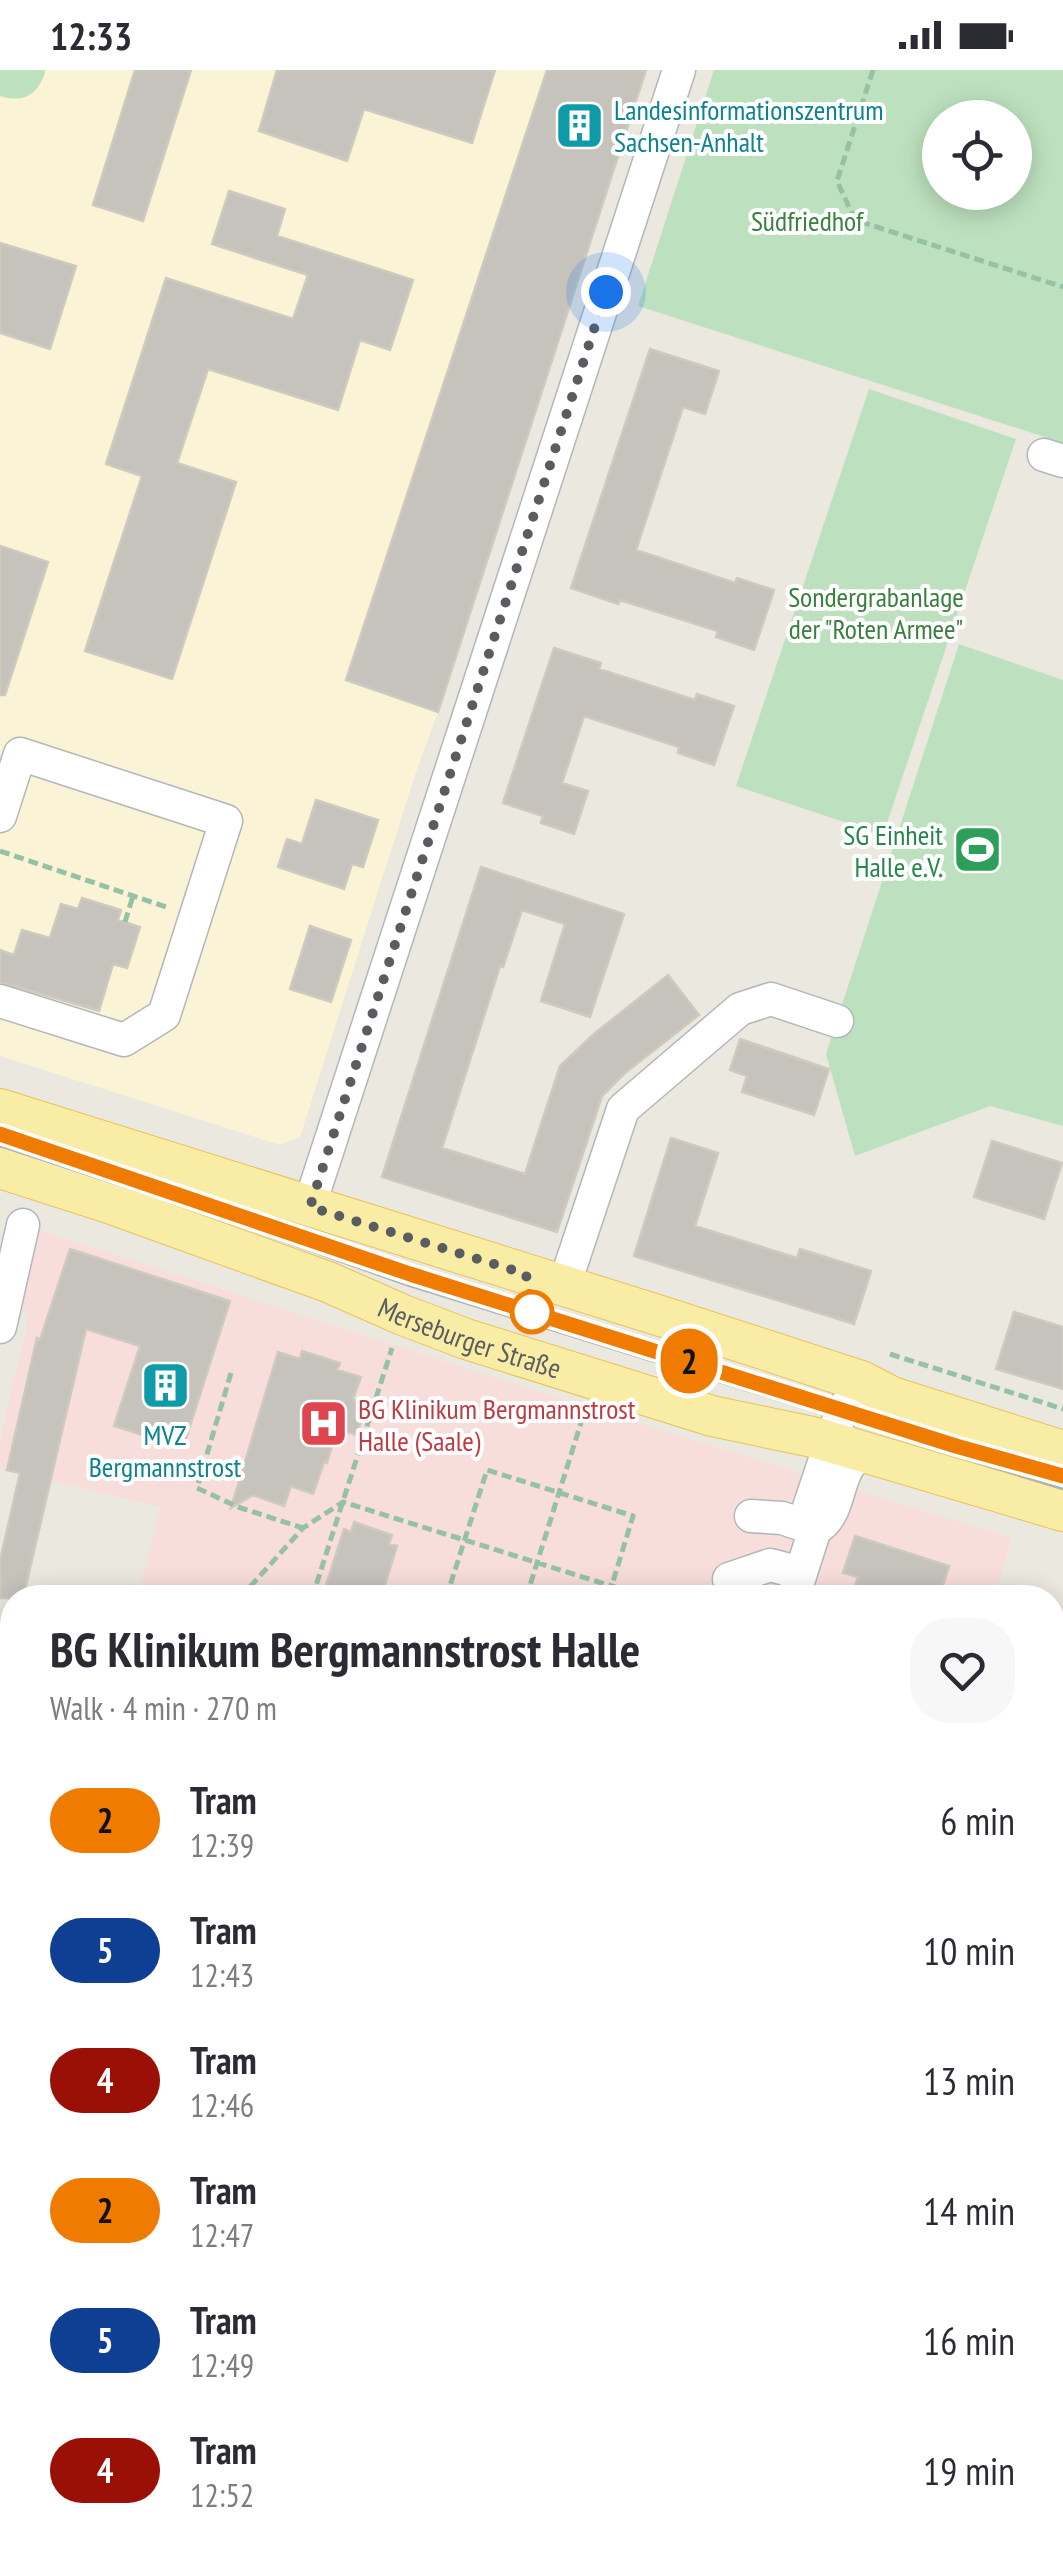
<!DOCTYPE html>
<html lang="en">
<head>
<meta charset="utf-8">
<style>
	body { margin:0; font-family:"PT Sans Narrow",sans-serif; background:#f7f7f7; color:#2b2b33; height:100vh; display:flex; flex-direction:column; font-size:38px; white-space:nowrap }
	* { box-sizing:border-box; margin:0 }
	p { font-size:32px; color:#7c7c81 }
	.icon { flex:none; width:55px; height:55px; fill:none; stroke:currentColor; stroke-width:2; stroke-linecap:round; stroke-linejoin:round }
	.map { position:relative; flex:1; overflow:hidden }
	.drawer { position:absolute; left:0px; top:1515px; width:1065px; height:972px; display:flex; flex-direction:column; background:#fff; border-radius:40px 40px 0 0; box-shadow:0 5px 25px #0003 }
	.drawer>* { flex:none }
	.badge { padding:0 20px; border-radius:32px; font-size:35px; line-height:65px }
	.controls { position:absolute; left:922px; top:30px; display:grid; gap:20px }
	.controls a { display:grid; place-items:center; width:110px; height:110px; border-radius:50%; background:#fff; box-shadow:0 5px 25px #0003; font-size:50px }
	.you { position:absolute; width:50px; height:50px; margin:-25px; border:8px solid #fff; border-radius:50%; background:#1a73e8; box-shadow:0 0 0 15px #1a73e833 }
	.map>.badge { position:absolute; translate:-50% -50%; box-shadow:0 0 0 5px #fff }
	.round { display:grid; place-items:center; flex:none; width:105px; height:105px; border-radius:40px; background:#f7f7f7 }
	.head { display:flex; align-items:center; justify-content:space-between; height:170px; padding:0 50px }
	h1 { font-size:48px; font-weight:700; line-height:75px }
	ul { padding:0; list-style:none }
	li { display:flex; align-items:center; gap:30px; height:130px; padding:0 50px }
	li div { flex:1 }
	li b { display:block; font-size:38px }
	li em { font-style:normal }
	li .badge { min-width:110px; font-weight:700; text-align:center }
	.status { display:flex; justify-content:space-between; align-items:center; height:70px; padding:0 50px; background:#fff; direction:ltr }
	.status svg { height:28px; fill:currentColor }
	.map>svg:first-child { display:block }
	.commercial { fill:#fbf3d5 }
	.medical { fill:#f8dedb }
	.green { fill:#bde1be; fill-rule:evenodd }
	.building { fill:#c6c3bd; stroke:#cfcabf; stroke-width:2.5 }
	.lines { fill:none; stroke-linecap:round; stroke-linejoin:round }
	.minor-casing { stroke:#b3b6ba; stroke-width:35 }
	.major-casing { stroke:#e7c25c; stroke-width:42 }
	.path { stroke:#97c1a4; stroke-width:5; stroke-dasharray:10 5; stroke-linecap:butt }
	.minor { stroke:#fff; stroke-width:32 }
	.major { stroke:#f9eda6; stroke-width:40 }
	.tram { stroke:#b1b2b2; stroke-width:2.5 }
	.line-casing { stroke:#fff; stroke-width:22 }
	.line { stroke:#ef7c00; stroke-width:15 }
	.walk { stroke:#595c60; stroke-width:10; stroke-dasharray:0 18 }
	.stop-dot { fill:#fff; stroke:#ef7c00; stroke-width:5 }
	.labels { text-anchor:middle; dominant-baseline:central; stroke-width:8; stroke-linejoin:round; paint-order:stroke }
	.culture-label { font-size:28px; fill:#0d838f; stroke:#fff; text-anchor:start }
	.park-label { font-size:28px; fill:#397f3d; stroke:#fff }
	.leisure-label { font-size:28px; fill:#27864d; stroke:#fff; text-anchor:end }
	.street-label { font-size:28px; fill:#595c60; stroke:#fff }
	.health-label { font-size:28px; fill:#be3a42; stroke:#fff; text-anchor:start }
</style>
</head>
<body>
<div class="status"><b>12:33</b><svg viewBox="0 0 49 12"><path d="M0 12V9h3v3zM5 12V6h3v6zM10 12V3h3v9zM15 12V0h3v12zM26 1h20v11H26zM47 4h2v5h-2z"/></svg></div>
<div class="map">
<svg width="1063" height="2486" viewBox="0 0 1063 2486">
	<rect width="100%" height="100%" fill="#ebe8e0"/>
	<path class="commercial" d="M0 0H647L438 642 415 705 300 1067 280 1075 0 986Z"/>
	<path class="medical" d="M23 1155 586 1337 1012 1468 994 1527H138L160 1437 0 1399V1371L29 1244 5 1236Z
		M12 2058V2475H804L801 2486H0V2060L11 2063Z"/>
	<path class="green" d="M0 0H45V3C37 26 23 33 0 26Z
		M714 0H1063V373L638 236ZM940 48H1015V122H940Z
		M869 319 1016 369 883 765 736 716Z
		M959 574 1063 610V1056L990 1036 855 1086 826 984Z
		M0 1707 12 1710 11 2061 0 2058Z"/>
	<path class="building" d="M135 0H191L143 151 93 135Z
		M277 0H495L472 73 364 39 347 91 259 61Z
		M547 0H646L438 642 346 610Z
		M229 121 285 139 277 166 413 210 390 280 360 270 338 340 208 299 177 393 236 412 172 609 85 581 142 406 106 394 166 208 293 249 308 205 212 174Z
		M0 173 76 196 50 279 0 263Z
		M650 279 719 301 705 344 683 337 636 480 735 513 737 508 774 520 754 580 716 567 718 561 620 530 618 534 571 518Z
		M0 476 48 492 5 625H0Z
		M554 578 601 593 599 599 695 630 697 624 734 636 714 695 678 683 679 677 584 646 562 713 588 721 574 764 541 753 543 746 503 733Z
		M316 730 378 750 363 797 352 794 344 819 278 797 287 769 302 774Z
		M481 797 624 844 590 947 541 931 565 854 522 840 503 897 500 896 442 1078 525 1104 560 996 594 964 668 905 699 945 625 1003 602 1026 557 1162 382 1107Z
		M82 828 121 840 118 850 140 857 127 898 113 894 99 941 0 912V880L14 885 22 860 50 868 61 834 78 839Z
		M310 856 351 870 331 932 290 919Z
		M740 969 829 999 814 1045 742 1022 747 1006 730 1000Z
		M671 1068 718 1083 695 1156 797 1188 800 1179 871 1201 854 1254 634 1186Z
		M992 1071 1062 1093 1044 1149 974 1127Z
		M70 1179 230 1231 183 1378 114 1356 140 1276 86 1259 23 1528H0V1491L20 1403 7 1400 37 1268 40 1270Z
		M1014 1242 1063 1257V1319L996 1299Z
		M302 1281 340 1293 337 1300 361 1307 353 1329 366 1334 357 1365 337 1359 327 1393 324 1392 313 1424 291 1416 284 1436 253 1425 231 1438 278 1282 300 1289Z
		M354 1452 392 1465 389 1474 397 1476 381 1528H322L344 1459 351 1462Z
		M855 1466 949 1496 939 1528H851L858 1507 843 1503Z"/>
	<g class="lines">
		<defs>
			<path id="minor" d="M1044 385 1063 391
				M0 746 20 684 226 751 164 945 124 970 0 931
				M309 1137 679 0
				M564 1216 623 1039 740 939 771 929 837 951
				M0 1257 23 1155
				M751 1446 782 1448 815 1459
				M815 1459C846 1444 832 1390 868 1383
				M729 1509 770 1495 801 1503
				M793 1528 815 1459 810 1448 809 1437 842 1339C856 1325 874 1325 892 1327
				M1052 1884 1063 1873
				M1052 2221 1063 2224
				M554 2486 558 2475
				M636 2486 640 2475
				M830 2486 834 2475
				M966 2486 970 2475"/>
			<g id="major">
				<path d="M0 1039 667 1248 861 1311 892 1327 1063 1381"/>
				<path id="s1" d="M0 1098 109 1133 328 1212 403 1245 466 1269 712 1346 817 1368 1063 1441"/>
			</g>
		</defs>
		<use href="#minor" class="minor-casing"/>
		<use href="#major" class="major-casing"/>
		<path class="path" d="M873 0 837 111 855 150 1063 217
			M0 781 169 838
			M125 852 133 826
			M890 1284 1063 1339
			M231 1303 197 1418 238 1437 303 1458
			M240 1528 303 1458 343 1432 650 1528
			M312 1528 392 1278
			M446 1528 487 1400 633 1446 608 1528
			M526 1528 585 1340
			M1052 1933 1063 1940
			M0 2109 12 2112
			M0 2190 12 2138
			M0 2227 12 2232
			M1052 2313 1063 2316
			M1052 2463 1063 2467"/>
		<use href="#minor" class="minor"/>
		<use href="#major" class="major"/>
		<path class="tram" d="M0 1076 189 1138 407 1215 1063 1419"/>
	</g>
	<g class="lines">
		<defs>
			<path id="line" d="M0 1064 410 1204 956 1376 1063 1406"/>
		</defs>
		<use href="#line" class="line-casing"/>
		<use href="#line" class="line"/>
		<path class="walk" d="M532 1242 526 1204 310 1137 606 222"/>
	</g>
	<defs>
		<symbol id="building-square" viewBox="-11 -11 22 22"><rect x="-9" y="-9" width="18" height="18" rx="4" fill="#0f9aa8" stroke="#fff"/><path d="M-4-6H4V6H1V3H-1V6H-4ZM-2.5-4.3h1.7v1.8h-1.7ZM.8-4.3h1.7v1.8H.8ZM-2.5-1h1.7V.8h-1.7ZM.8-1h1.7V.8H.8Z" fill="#fff"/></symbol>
		<symbol id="stadium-square" viewBox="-11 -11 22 22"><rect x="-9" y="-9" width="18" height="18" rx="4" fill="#2e9e5b" stroke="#fff"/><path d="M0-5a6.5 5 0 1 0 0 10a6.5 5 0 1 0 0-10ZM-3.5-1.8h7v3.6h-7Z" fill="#fff"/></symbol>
		<symbol id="hospital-square" viewBox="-11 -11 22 22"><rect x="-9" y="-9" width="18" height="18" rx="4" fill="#e0444e" stroke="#fff"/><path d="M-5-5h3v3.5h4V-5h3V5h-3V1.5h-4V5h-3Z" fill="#fff"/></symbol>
	</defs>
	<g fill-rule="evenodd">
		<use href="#building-square" x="552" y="28" width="55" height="55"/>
		<use href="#stadium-square" x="950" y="752" width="55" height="55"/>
		<use href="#building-square" x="138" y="1288" width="55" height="55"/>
		<use href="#hospital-square" x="296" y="1326" width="55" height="55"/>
	</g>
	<circle class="stop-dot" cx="532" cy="1242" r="20"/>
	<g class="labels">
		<g class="culture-label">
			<text x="614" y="39">Landesinformationszentrum<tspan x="614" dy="32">Sachsen-Anhalt</tspan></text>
			<text x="165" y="1364" text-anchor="middle">MVZ<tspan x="165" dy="32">Bergmannstrost</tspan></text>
		</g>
		<g class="park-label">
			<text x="807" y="150">Südfriedhof</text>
			<text x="876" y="526">Sondergrabanlage<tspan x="876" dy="32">der "Roten Armee"</tspan></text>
		</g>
		<g class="leisure-label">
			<text x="943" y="764">SG Einheit<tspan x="943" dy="32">Halle e.V.</tspan></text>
		</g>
		<g class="street-label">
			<text stroke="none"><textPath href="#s1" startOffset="500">Merseburger Straße</textPath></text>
		</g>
		<g class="health-label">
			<text x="358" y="1338">BG Klinikum Bergmannstrost<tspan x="358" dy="32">Halle (Saale)</tspan></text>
		</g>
	</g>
</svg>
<div class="controls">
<a><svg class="icon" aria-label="locate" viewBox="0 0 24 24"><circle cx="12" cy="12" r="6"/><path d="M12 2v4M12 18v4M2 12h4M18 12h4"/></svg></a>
</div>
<div class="you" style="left:606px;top:222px"></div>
<b class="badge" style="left:689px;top:1291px;background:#ef7c00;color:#111">2</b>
<section class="drawer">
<div class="head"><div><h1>BG Klinikum Bergmannstrost Halle</h1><p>Walk · 4 min · 270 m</p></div><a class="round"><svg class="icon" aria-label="heart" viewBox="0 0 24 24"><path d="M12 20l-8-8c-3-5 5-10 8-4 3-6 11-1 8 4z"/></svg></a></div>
<ul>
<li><span class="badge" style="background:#ef7c00;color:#111">2</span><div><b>Tram</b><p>12:39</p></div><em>6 min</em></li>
<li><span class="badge" style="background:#0f3f93;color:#fff">5</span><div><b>Tram</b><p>12:43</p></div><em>10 min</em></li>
<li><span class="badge" style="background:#9b1006;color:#fff">4</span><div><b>Tram</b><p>12:46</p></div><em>13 min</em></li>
<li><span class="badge" style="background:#ef7c00;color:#111">2</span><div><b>Tram</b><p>12:47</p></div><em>14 min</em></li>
<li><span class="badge" style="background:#0f3f93;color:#fff">5</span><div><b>Tram</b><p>12:49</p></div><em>16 min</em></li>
<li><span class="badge" style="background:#9b1006;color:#fff">4</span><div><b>Tram</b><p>12:52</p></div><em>19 min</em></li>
</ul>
</section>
</div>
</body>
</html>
